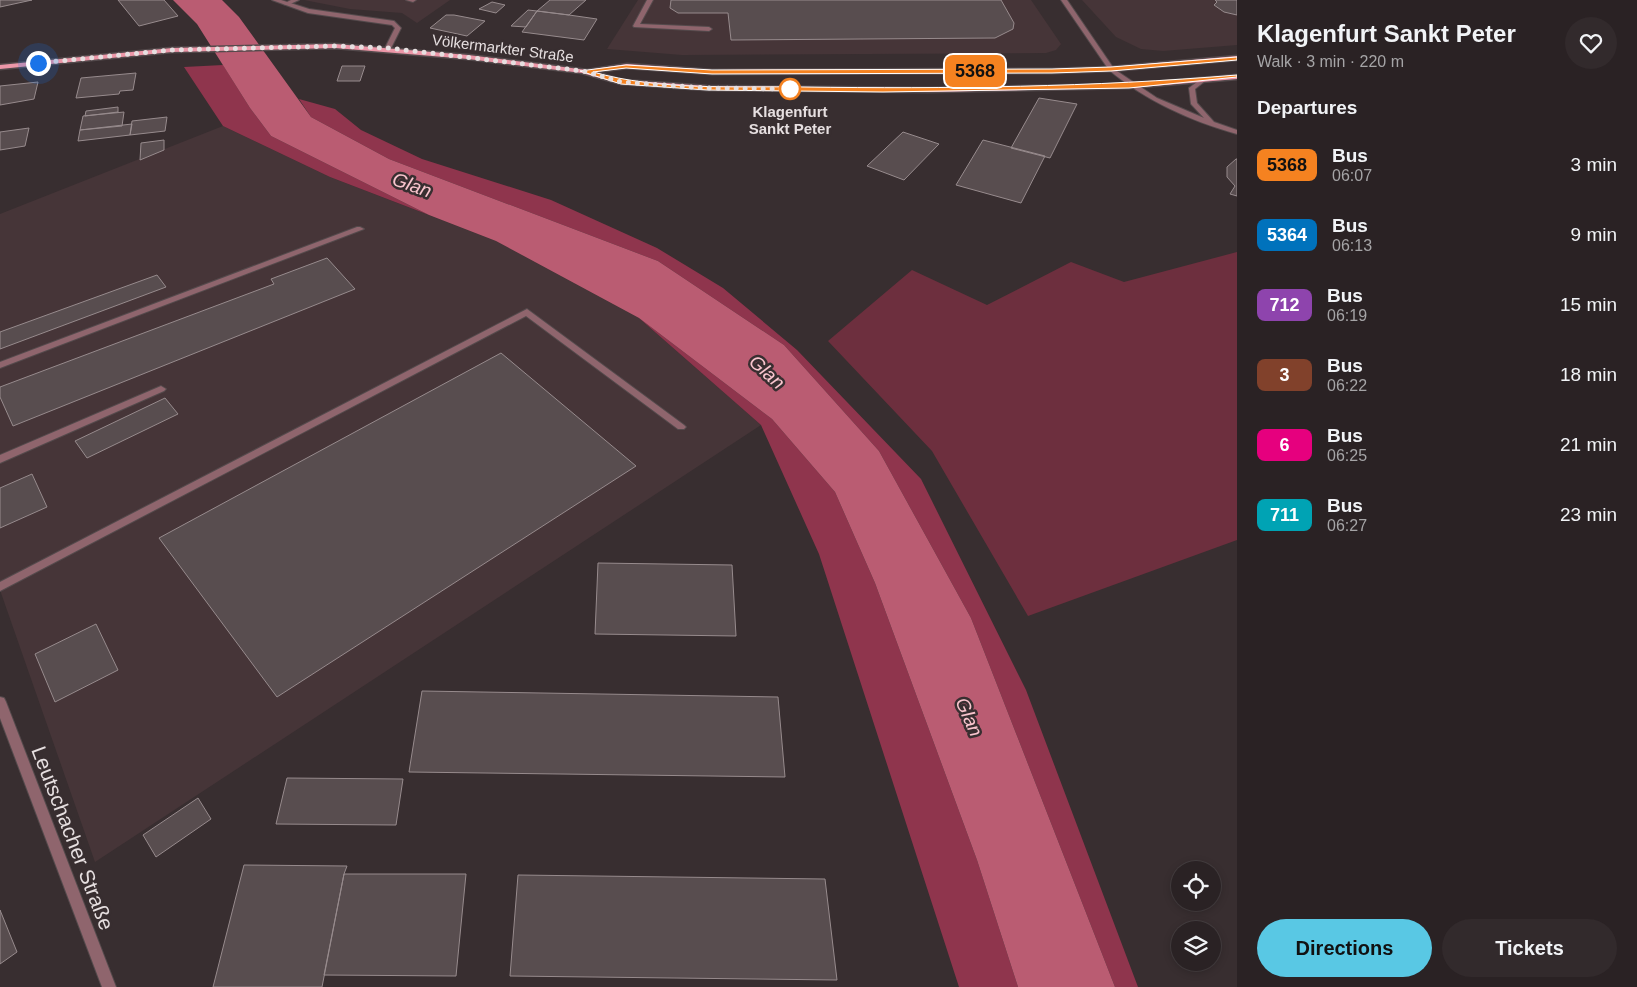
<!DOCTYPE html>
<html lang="en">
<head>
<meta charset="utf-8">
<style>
	body { margin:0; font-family:Helvetica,sans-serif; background:#322a2c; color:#f1f3f6; height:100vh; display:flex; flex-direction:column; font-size:19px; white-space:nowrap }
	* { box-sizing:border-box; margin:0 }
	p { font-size:16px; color:#a5a4a6 }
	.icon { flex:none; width:28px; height:28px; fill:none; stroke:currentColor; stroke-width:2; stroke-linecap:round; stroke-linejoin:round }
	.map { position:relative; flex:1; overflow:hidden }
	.sheet { display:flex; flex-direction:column; background:#2a2224; width:400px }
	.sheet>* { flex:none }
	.badge { padding:0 10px; border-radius:8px; font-size:18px; line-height:32px }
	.tools { position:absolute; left:1171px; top:861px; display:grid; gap:10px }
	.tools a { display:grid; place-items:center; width:50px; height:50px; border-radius:50%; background:#2a2224; box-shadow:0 2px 8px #0003,0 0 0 1px #463f41; font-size:25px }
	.you { position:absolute; width:25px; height:25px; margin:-12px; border:4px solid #fff; border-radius:50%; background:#1a73e8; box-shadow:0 0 0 8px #1a73e833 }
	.map>.badge { position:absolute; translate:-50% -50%; box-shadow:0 0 0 2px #fff }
	h2 { padding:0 20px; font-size:19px; line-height:45px }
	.round { display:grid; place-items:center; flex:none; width:52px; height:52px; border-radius:26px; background:#322a2c }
	.summary { display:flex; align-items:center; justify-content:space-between; height:85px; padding:0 20px }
	h1 { font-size:24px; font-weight:600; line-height:38px }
	.cta { display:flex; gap:10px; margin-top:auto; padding:10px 20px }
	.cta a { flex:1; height:58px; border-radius:30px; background:#59c8e4; color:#111; font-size:20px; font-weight:600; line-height:58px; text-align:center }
	.cta a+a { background:#322a2c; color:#f1f3f6 }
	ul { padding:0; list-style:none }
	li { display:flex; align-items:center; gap:15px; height:70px; padding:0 20px }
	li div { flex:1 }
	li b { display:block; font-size:19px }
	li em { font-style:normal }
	li .badge { min-width:55px; font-weight:700; text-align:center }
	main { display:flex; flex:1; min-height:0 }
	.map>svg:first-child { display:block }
	.built { fill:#463538 }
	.green { fill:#6d2f3e }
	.forest { fill:#8f354d }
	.water { fill:#ba5c72 }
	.building { fill:#584d4f; stroke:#978b8d }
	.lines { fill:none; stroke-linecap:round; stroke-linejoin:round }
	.service-casing { stroke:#544a4c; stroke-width:2 }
	.minor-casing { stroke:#544a4c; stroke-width:2 }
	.tertiary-casing { stroke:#544a4c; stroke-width:2 }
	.primary-casing { stroke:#544a4c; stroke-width:3 }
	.service { fill:#8f656d; fill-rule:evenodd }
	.minor { fill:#8f656d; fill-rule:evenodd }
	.tertiary { fill:#8f656d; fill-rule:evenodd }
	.primary { fill:#ec97a8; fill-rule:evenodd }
	.line { fill:#f58220; stroke:#fff }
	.walk { stroke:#e6dfe0; stroke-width:5; stroke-dasharray:0 9 }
	.stop-dot { fill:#fff; stroke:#f58220; stroke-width:2.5 }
	.labels { text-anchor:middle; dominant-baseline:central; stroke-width:5; stroke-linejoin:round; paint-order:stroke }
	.far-street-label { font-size:15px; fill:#e6dfe0; stroke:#382e30 }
	.far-stop-label { font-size:15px; font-weight:bold; fill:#e6dfe0; stroke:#382e30 }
	.water-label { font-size:19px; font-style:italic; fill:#fac5ce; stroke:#382e30 }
	.near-street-label { font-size:21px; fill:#e6dfe0; stroke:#382e30 }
</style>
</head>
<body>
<main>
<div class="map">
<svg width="1237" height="987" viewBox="0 0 1237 987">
	<rect width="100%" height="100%" fill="#382e30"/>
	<path class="built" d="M304 0H450L417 23 402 13 350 9Z
		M638 0H1031L1061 44 1056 50 1046 53 682 55 607 49Z
		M1082 0H1237V45L1163 51 1141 49 1116 37Z
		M223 126 330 177 496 241 639 318 761 425 95 862 0 590V214Z"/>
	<path class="green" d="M1237 252V540L1028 616 932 451 828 341 912 270 987 305 1071 262 1124 282Z"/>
	<path class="forest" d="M223 65 250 108 271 136 429 215 330 177 223 126 184 67Z
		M299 99 335 109 361 130 422 159 551 200 657 248 723 288 797 350 921 479 1026 690 1138 987H1115L971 618 879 451 784 345 658 261 389 159 311 117Z
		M639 318 772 419 835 492 875 583 977 860 1018 987H959L819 554 761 425Z"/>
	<path class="water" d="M173 0H222L239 17 311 117 389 159 658 261 784 345 879 451 971 618 1115 987H1018L977 860 875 583 835 492 772 419 639 318 496 241 429 215 271 136 250 108 197 24Z"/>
	<path class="building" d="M0 0H32L0 7Z
		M118 0H164L178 16 139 26Z
		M550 0H586L569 15 537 11Z
		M671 0H1001L1014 23 1013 29 995 38 731 40 728 13H678L670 8Z
		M1215 0H1237V15L1224 12 1214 5 1217 2Z
		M492 2 505 5 496 13 479 9Z
		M528 10 537 11 526 27 511 26Z
		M537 11 569 15 597 19 584 40 522 32Z
		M446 15H454L485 21 467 36 430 28Z
		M342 66H365L360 81H337Z
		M136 73 133 90 120 91 119 94 76 98 81 78Z
		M38 82 34 99 0 105V86Z
		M1039 98 1077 104 1050 158 1011 148Z
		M118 107V112L85 116 86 111Z
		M124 112 122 126 80 130 83 116Z
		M167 117 165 131 130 135 132 121Z
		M132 124 130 135 78 141 80 130Z
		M29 128 25 146 0 150V132Z
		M903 132 939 144 904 180 867 166Z
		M164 140V150L140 160 141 143Z
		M983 140 1045 156 1021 203 956 185Z
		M1236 159H1237V196L1230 194 1235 186 1227 177V167Z
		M327 258 355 289 13 426 0 397V387L274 284 271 279Z
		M157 275 166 287 0 349V332Z
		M501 353 636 466 277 697 159 538Z
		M165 398 178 414 87 458 75 441Z
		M32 474 47 507 0 528V488Z
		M598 563 732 565 736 636 595 634Z
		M96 624 118 670 55 702 35 654Z
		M422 691 778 697 785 777 409 772Z
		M287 778 403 779 396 825 276 824Z
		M198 798 211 819 156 857 143 835Z
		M244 865 347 866 344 874 322 987H213Z
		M344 874H466L456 976 324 975Z
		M518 875 825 879 837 980 510 976Z
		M0 910 17 952 0 964Z"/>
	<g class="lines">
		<defs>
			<path id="service" d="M291 0H299L288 5 283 4Z
				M406 0H416L413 2Z
				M647 0H653L640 24 709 27 712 29 709 31 634 27 633 26Z
				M357 227H360L364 229 0 368V362Z
				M527 309 684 425 686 427 684 429H678L526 316 0 591V582Z
				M161 386 166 389 164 391 0 463V455Z"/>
			<path id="minor" d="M272 0H281L309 9 394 21 401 28 391 48 388 50 385 48 395 28 392 25 308 13Z
				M1111 67 1157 98 1204 118 1191 104 1189 88 1201 79H1205V81L1195 89 1197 103 1214 122 1237 130V134C1191 121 1146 101 1109 70V68Z
				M0 697 4 698 6 702 116 987H102L0 718Z"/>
			<path id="tertiary" d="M1061 0H1067L1114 69 1113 70H1109Z"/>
			<path id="primary" d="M335 44 468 55 587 70 627 64 712 70 1052 69 1111 67 1237 56V60L1111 71 1052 73 712 74 627 68 595 72 622 80 707 86 928 88 1129 84 1237 75V79L1129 88 928 92 707 90 621 84 582 73 468 59 335 48 172 52 0 69V65L172 48Z"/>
		</defs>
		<use href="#service" class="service-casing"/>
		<use href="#minor" class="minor-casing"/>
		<use href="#tertiary" class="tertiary-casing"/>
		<use href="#primary" class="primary-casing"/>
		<use href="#service" class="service"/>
		<use href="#minor" class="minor"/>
		<use href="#tertiary" class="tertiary"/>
		<use href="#primary" class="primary"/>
	</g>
	<path class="line" d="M1237 57V60L1111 71 1052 73 712 74 626 68 593 72C660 91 734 86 803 87 948 89 1093 87 1237 75V77L1129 88 883 92 707 90 621 84 580 71 626 65 712 70 1052 69 1111 67Z"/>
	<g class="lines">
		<path class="walk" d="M38 63 172 50 335 46 388 48 583 71 621 82 707 88 790 89"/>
	</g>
	<circle class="stop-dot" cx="790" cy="89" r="10"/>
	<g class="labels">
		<g class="far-street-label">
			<text transform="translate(503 48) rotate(7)">Völkermarkter Straße</text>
		</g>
		<g class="far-stop-label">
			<text x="790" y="111">Klagenfurt<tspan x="790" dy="17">Sankt Peter</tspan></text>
		</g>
		<g class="water-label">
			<text transform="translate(412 185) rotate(20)">Glan</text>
			<text transform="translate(767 372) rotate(42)">Glan</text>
			<text transform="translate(969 717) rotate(66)">Glan</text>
		</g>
		<g class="near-street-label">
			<text transform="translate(73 838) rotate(69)">Leutschacher Straße</text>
		</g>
	</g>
</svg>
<div class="tools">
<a><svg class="icon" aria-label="locate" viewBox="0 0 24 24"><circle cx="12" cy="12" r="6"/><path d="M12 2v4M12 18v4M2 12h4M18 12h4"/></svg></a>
<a><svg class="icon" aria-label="layers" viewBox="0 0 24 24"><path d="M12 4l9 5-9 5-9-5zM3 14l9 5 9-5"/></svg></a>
</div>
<div class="you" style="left:38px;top:63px"></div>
<b class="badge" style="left:975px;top:71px;background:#f58220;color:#111">5368</b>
</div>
<section class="sheet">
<div class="summary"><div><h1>Klagenfurt Sankt Peter</h1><p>Walk · 3 min · 220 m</p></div><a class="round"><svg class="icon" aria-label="heart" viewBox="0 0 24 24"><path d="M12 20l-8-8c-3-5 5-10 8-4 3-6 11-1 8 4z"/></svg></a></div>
<h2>Departures</h2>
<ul>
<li><span class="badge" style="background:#f58220;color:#111">5368</span><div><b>Bus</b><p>06:07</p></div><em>3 min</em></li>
<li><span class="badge" style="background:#0072bc;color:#fff">5364</span><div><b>Bus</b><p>06:13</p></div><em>9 min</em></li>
<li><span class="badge" style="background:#8e44ad;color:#fff">712</span><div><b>Bus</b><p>06:19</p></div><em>15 min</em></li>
<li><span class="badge" style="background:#81412b;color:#fff">3</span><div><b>Bus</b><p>06:22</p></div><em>18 min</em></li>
<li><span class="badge" style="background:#e6007e;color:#fff">6</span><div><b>Bus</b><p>06:25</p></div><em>21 min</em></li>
<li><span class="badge" style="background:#00a3b4;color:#fff">711</span><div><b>Bus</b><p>06:27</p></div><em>23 min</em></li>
</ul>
<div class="cta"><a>Directions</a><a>Tickets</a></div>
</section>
</main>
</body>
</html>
